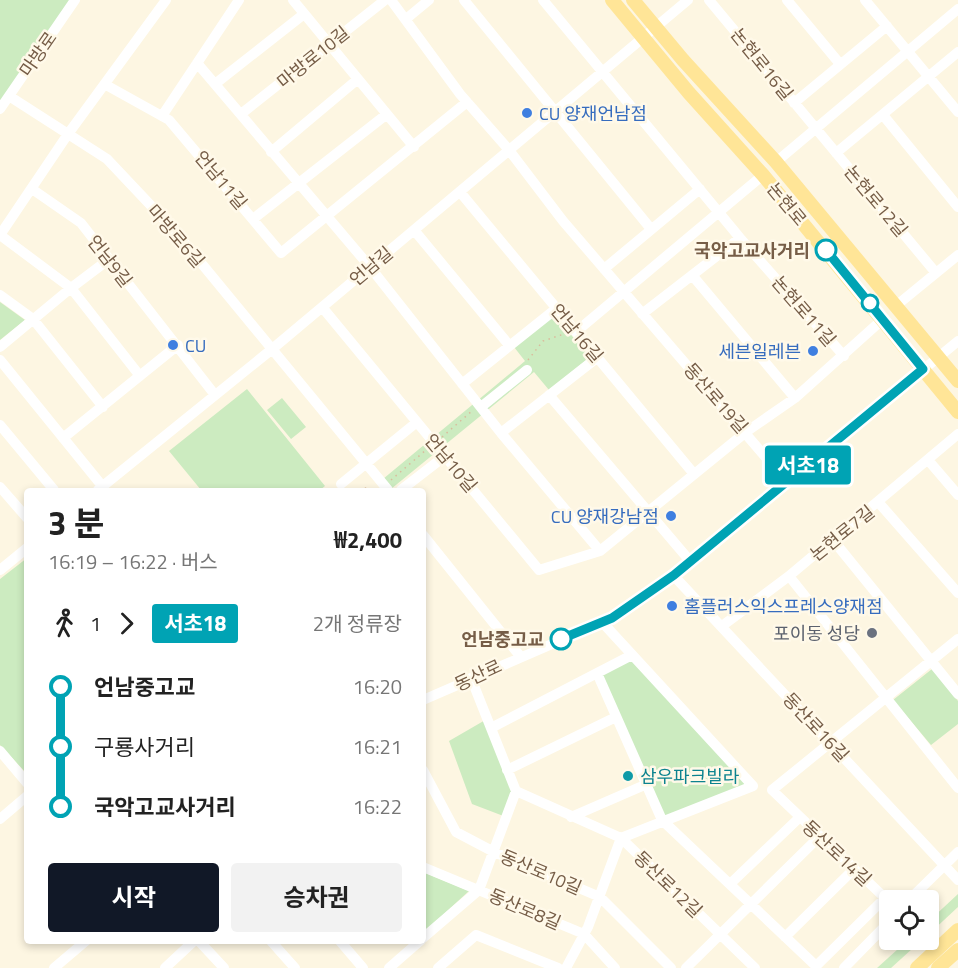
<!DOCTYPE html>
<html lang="ko">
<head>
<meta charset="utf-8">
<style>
	body { margin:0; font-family:"Titillium Web","Noto Sans KR",sans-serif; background:#f2f2f2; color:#222; height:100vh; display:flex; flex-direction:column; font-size:22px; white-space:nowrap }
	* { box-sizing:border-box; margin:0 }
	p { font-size:20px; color:#767676 }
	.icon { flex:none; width:33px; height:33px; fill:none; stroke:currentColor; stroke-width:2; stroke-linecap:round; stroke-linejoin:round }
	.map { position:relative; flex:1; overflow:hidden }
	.details { position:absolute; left:24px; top:488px; width:402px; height:456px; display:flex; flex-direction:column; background:#fff; border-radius:6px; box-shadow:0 3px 9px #0003 }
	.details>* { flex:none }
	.badge { padding:0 12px; border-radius:4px; font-size:21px; line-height:39px }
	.fabs { position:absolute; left:879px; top:890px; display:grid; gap:12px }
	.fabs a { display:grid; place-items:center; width:60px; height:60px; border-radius:6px; background:#fff; box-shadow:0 3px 9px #0003; font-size:30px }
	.map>.badge { position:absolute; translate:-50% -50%; box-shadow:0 0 0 3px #fff }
	.legs { display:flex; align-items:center; gap:9px; height:66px; padding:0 24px; font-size:20px }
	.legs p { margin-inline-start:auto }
	.head { display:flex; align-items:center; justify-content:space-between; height:102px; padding:0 24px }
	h1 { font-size:33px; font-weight:700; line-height:45px }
	.button { display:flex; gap:12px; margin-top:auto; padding:12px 24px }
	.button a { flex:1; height:69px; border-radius:6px; background:#111827; color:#fff; font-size:24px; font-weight:700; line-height:69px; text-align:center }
	.button a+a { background:#f2f2f2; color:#222 }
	ul { padding:0 24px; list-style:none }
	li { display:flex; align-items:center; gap:21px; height:60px; font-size:22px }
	li i { display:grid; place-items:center; width:9px; height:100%; margin:0 8px; background:currentColor }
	li i::after { content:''; width:15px; height:15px; margin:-8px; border:4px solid; border-radius:50%; background:#fff }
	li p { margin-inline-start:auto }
	li:first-child i { background:linear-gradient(#0000 50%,currentColor 0) }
	li:last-child i { background:linear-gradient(currentColor 50%,#0000 0) }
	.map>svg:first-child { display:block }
	.green { fill:#ccebc0 }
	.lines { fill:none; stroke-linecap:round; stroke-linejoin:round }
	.path { stroke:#d9bb9c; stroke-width:1.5; stroke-dasharray:1.5 4.5; stroke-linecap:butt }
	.minor { stroke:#fff; stroke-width:10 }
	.major { stroke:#ffe597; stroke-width:14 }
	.line-1-casing { stroke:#fff; stroke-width:14 }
	.line-1 { stroke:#00a3b4; stroke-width:9 }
	.shop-dot { fill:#3f7fe0; stroke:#fff9e9; stroke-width:2 }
	.stop-1-dot { fill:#fff; stroke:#00a3b4; stroke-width:3 }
	.worship-dot { fill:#6b7280; stroke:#fff9e9; stroke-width:2 }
	.culture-dot { fill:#0f9aa8; stroke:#fff9e9; stroke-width:2 }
	.labels { text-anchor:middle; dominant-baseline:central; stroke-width:5; stroke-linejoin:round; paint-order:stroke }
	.street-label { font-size:18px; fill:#765d47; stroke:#fff9e9 }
	.shop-label { font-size:18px; fill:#366cbe; stroke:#fff9e9; text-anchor:start }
	.stop-label { font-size:18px; font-weight:bold; fill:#765d47; stroke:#fff9e9; text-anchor:end }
	.worship-label { font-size:18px; fill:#5b616d; stroke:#fff9e9; text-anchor:end }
	.culture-label { font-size:18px; fill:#0d838f; stroke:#fff9e9; text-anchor:start }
</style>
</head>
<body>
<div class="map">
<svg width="958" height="968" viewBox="0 0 958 968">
	<rect width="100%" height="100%" fill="#fdf6e2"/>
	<path class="green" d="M0 0H71L0 102Z
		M0 302 25 320 0 340Z
		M554 315 590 357 549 390 534 372 391 489 383 479 525 361 514 347Z
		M247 389 325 486 320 490H201L169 451Z
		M282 398 306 427 291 439 267 410Z
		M27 558V774L0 745V579Z
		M630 656 753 786 662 820 597 673Z
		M932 669 958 701V724L931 745 893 700Z
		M487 719 516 791 506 817 472 804 449 741Z
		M423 872 469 891 423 933Z
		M958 894V907L929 934V921Z
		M909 939H923L891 968H877Z"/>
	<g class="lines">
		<path class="path" d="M528 360 543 341 564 334
			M442 437 472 411
			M391 480 426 450
			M359 490 370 487"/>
		<path class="minor" d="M293 0 414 147
			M391 0 460 94 509 150 563 221 787 482
			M464 0 651 229
			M543 0 740 238 844 356
			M709 0 936 273
			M787 0 840 64
			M865 0 958 112
			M406 19 429 0
			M197 63 370 267 501 433 600 551
			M215 84 304 14
			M106 85 169 120 281 253 467 102
			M9 96 107 159 174 230 388 490
			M794 103 887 26
			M0 109 75 0
			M241 114 385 0
			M883 115 958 207
			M162 116 239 0
			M271 152 358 79
			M836 153 958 52
			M776 162 958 9
			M32 189 81 223 215 395
			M460 192 694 474
			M253 219 387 114
			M414 230 509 345
			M0 235 68 134 166 0
			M0 235 71 288 140 376
			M604 269 700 189
			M692 275 795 398
			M0 295 33 319 103 407
			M897 305 958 255
			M322 307 539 570 600 551 746 432 795 398 883 319
			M642 314 740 238
			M577 331 763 175
			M0 347 71 288 108 260
			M0 360 103 487
			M462 384 557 308
			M549 395 690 561
			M481 407 527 370
			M0 425 54 490
			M501 433 598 357
			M63 438 178 345
			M928 460 958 495
			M341 484 417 422
			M0 487 27 518
			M98 490 271 350 688 0
			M401 490 445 456
			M879 503 958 593
			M423 535 520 656
			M833 540 958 694
			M0 570 27 548
			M673 575 958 880
			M789 576 958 788
			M602 622 753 786
			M722 626 789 576 958 434
			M597 673 662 820 816 966 885 898 772 790
			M471 678 516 791 621 838 755 968
			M423 700 612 618 690 561 958 341
			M491 728 630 656
			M0 751 27 783
			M423 770 456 832 494 852 600 897 671 968
			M507 770 616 717
			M772 790 958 639
			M571 817 647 784
			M0 819 27 796
			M423 867 584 934 615 968
			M730 884 799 818
			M909 900 958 852
			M785 937 854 869
			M423 938 479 890 516 791
			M198 940 224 968
			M270 940 295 968
			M339 940 363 968
			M54 968 87 940
			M165 968 195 940
			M389 968 421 940
			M438 968 476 935 558 968
			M566 968 588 927 621 838 753 786
			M686 968 819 837
			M844 968 890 921"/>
		<path class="major" d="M612 0 689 93 763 175 958 412
			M633 0 683 60 776 162 958 381
			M917 968 958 930
			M938 968 958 950"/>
	</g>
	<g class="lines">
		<defs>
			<path id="line-1" d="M561 639 612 618 674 575 923 369 826 250"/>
		</defs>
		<use href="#line-1" class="line-1-casing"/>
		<use href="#line-1" class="line-1"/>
	</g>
	<g class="shop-dot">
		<circle cx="527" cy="113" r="6"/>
		<circle cx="173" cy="345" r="6"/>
		<circle cx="813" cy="351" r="6"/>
		<circle cx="671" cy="516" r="6"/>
		<circle cx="672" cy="606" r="6"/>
	</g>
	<g class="stop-1-dot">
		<circle cx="826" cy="250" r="10"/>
		<circle cx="870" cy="303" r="8"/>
		<circle cx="561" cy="639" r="10"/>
	</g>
	<circle class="worship-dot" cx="872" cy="633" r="6"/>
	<circle class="culture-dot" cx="628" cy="776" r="6"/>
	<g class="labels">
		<g class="street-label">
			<text transform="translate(38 54) rotate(-55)">마방로</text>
			<text transform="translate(313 57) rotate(-39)">마방로10길</text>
			<text transform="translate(762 64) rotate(51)">논현로16길</text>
			<text transform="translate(221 180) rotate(50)">언남11길</text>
			<text transform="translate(876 201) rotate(50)">논현로12길</text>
			<text transform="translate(787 204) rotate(50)">논현로</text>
			<text transform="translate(176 236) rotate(49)">마방로6길</text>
			<text transform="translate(110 261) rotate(52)">언남9길</text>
			<text transform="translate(371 266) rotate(-40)">언남길</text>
			<text transform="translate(804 311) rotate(49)">논현로11길</text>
			<text transform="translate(577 333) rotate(50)">언남16길</text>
			<text transform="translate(716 398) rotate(49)">동산로19길</text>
			<text transform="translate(451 463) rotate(50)">언남10길</text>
			<text transform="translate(842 533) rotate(-39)">논현로7길</text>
			<text transform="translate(478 675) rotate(-25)">동산로</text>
			<text transform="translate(816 727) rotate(47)">동산로16길</text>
			<text transform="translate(837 853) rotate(43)">동산로14길</text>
			<text transform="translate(541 872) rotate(23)">동산로10길</text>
			<text transform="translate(668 884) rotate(44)">동산로12길</text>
			<text transform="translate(525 909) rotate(23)">동산로8길</text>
		</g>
		<g class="shop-label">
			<text x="539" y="113">CU 양재언남점</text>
			<text x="185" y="345">CU</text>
			<text x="801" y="351" text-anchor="end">세븐일레븐</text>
			<text x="659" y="516" text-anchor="end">CU 양재강남점</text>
			<text x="684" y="606">홈플러스익스프레스양재점</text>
		</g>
		<g class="stop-label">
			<text x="810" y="250">국악고교사거리</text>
			<text x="544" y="639">언남중고교</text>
		</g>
		<g class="worship-label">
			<text x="860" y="633">포이동 성당</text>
		</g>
		<g class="culture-label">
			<text x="640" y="776">삼우파크빌라</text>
		</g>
	</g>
</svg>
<div class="fabs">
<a><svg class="icon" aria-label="locate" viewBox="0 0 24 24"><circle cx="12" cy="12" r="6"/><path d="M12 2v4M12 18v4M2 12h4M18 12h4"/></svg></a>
</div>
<b class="badge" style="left:808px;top:465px;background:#00a3b4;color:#fff">서초18</b>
<section class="details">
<div class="head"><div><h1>3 분</h1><p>16:19 – 16:22 · 버스</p></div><b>₩2,400</b></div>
<div class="legs"><svg class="icon" aria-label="walk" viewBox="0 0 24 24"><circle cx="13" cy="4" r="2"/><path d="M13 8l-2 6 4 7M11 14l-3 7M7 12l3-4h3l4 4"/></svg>1<svg class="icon" aria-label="forward" viewBox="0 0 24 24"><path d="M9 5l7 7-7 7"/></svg><b class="badge" style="background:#00a3b4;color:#fff">서초18</b><p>2개 정류장</p></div>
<ul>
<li><i style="color:#00a3b4"></i><b>언남중고교</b><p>16:20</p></li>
<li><i style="color:#00a3b4"></i><span>구룡사거리</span><p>16:21</p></li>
<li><i style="color:#00a3b4"></i><b>국악고교사거리</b><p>16:22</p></li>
</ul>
<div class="button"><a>시작</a><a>승차권</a></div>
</section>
</div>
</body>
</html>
